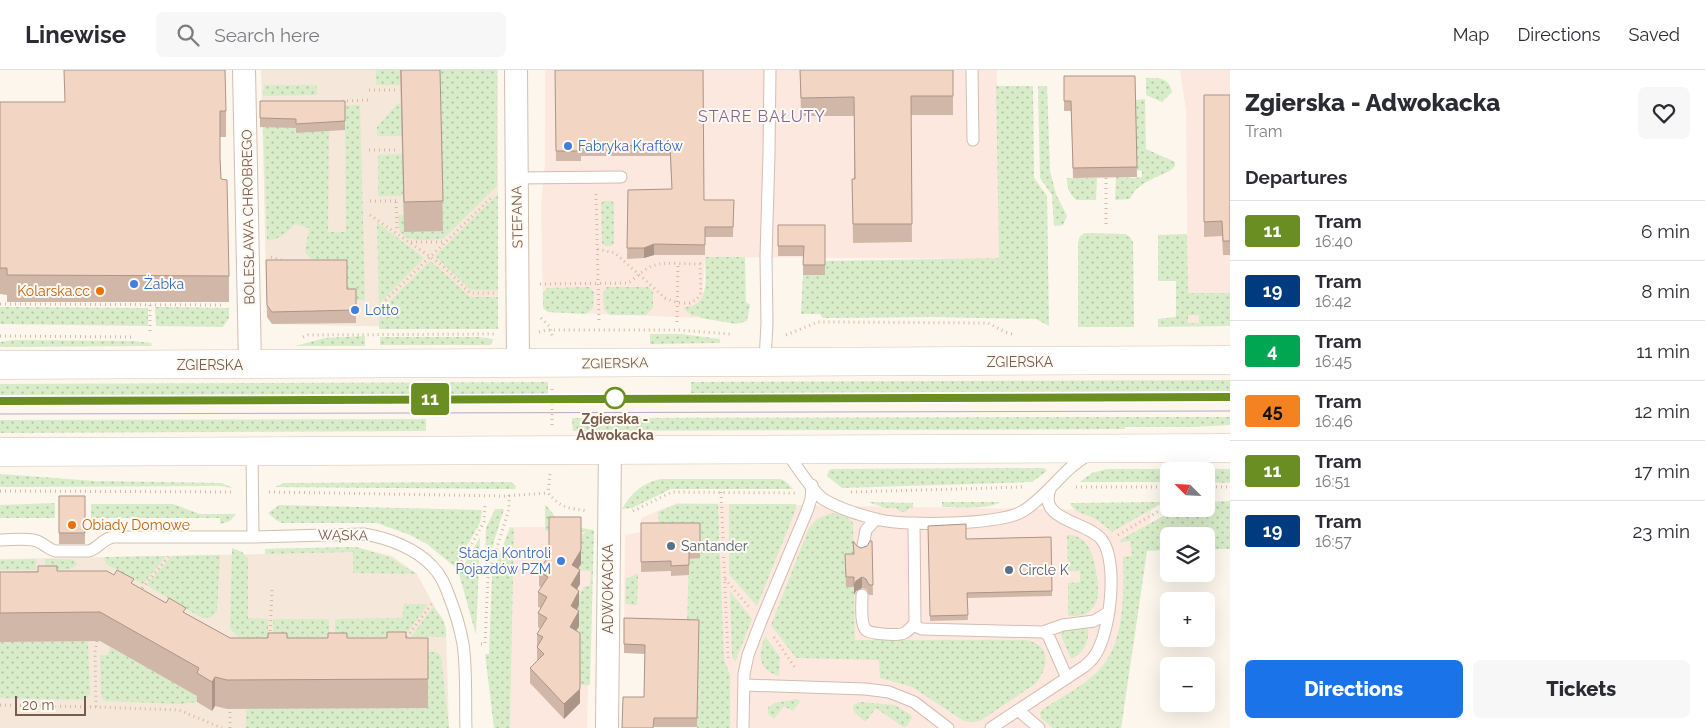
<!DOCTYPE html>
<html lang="en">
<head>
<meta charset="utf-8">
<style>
	body { margin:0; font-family:Raleway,sans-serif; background:#f7f7f7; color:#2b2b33; height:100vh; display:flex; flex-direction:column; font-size:19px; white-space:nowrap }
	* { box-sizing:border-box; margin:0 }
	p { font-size:16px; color:#7c7c81 }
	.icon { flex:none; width:28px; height:28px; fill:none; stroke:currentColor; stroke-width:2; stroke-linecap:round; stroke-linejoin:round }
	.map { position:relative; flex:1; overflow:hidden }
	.details { display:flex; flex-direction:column; background:#fff; width:475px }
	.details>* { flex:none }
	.badge { padding:0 10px; border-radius:4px; font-size:18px; line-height:32px }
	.needle { width:32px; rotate:294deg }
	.buttons { position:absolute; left:1160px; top:392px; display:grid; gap:10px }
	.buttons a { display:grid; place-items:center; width:55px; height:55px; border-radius:8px; background:#fff; box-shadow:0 5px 20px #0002; font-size:25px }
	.scale { position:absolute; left:15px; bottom:12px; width:71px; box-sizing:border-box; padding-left:5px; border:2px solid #7a5c4d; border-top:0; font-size:14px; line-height:18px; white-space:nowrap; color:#7a5c4d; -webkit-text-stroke:4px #fffaf3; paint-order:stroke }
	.map>.badge { position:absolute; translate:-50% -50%; box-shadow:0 0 0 2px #fff }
	h2 { padding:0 15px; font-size:19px; line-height:45px }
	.round { display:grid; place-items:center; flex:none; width:52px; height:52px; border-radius:8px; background:#f7f7f7 }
	.head { display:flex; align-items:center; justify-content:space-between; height:85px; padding:0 15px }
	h1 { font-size:24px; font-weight:800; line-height:38px }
	.cta { display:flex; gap:10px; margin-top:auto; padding:10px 15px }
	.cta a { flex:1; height:58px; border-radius:8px; background:#1a73e8; color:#fff; font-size:20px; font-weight:800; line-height:58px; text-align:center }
	.cta a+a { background:#f7f7f7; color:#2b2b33 }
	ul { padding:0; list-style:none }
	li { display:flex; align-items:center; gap:15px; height:60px; padding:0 15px; border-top:1px solid #e1e1e2 }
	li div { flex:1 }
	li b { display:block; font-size:19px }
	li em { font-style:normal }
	li .badge { min-width:55px; font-weight:700; text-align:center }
	header { display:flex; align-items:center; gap:30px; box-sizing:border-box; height:70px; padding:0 25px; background:#fff; border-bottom:1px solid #e1e1e2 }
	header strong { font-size:24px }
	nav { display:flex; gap:28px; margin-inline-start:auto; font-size:18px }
	.search { width:350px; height:45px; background:#f7f7f7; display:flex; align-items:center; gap:12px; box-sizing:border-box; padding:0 18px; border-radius:8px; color:#7c7c81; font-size:19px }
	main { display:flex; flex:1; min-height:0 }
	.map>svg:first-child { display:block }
	.residential { fill:#f5e8da }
	.commercial { fill:#fde8e0 }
	.grass { fill:url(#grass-dots); fill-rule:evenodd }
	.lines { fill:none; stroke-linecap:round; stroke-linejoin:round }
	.service-casing { stroke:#d1beb0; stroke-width:13 }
	.minor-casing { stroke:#d1beb0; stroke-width:24 }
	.secondary-casing { stroke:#d6c0b0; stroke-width:29 }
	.path { stroke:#d9b8a5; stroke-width:3; stroke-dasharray:1 4; stroke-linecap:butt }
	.service { stroke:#fff; stroke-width:11 }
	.minor { stroke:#fff; stroke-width:22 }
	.secondary { stroke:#fff; stroke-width:28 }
	.tram { stroke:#b9a8c9; stroke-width:1 }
	.wall { fill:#d1b7a8 }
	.shaded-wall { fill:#aa9588 }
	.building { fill:#f3d5c3; stroke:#aa9588 }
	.line-casing { stroke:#fff; stroke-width:11 }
	.line { stroke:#6b8e23; stroke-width:8 }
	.shop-dot { fill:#3f7fe0; stroke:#fffaf3; stroke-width:2 }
	.food-dot { fill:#e8710a; stroke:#fffaf3; stroke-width:2 }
	.stop-dot { fill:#fff; stroke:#6b8e23; stroke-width:2.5 }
	.service-dot { fill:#5c6f8a; stroke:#fffaf3; stroke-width:2 }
	.labels { text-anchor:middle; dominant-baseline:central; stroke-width:4; stroke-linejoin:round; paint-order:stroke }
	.shop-label { font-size:14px; fill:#366cbe; stroke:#fffaf3; text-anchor:start }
	.street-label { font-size:14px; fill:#7a5c4d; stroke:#fffaf3 }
	.food-label { font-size:14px; fill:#c56008; stroke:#fffaf3; text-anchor:end }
	.stop-label { font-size:14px; font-weight:bold; fill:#7a5c4d; stroke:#fffaf3 }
	.service-label { font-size:14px; fill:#4e5e75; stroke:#fffaf3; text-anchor:start }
	.quarter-label { font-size:16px; letter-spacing:1px; fill:#846695; stroke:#fffaf3 }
</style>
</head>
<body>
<header>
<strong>Linewise</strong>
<div class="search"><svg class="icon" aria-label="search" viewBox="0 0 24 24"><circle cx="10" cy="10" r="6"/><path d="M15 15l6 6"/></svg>Search here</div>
<nav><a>Map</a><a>Directions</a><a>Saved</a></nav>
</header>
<main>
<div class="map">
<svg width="1230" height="658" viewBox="0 0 1230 658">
	<defs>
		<pattern id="grass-dots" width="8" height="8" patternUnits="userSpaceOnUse" patternTransform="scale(1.25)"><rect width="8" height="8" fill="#d8ecc9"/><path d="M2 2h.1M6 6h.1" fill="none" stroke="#b4c2a5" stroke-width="1.8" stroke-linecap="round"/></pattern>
	</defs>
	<rect width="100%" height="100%" fill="#fdf6ec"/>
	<path class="residential" d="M261 0H498V259L272 254 267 247Z
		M356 477 392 486 417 504 446 558 449 658H0V489L265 484V479Z"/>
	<path class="commercial" d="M545 0H623L624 86H704L703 0H997L999 189 705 187 701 248 548 242 543 238 541 133 545 94Z
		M1180 0H1230V253L1188 254 1186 40Z
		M1152 432 1147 481 1121 658H698L699 559 624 557 625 465 641 462V448L677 433 1095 440Z
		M514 457H540L592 461 587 658H510Z"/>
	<path class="grass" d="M376 0H400L401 15H376Z
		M440 0H497V116L443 169C430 169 402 175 399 158 398 154 399 149 398 145H404Z
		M1146 8C1159 8 1169 7 1172 22L1162 32 1146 25Z
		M264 15H317V25L263 26Z
		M996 16H1033L1034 108 1047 126 1049 256 1036 249 935 247 823 248 820 244H801L803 205 825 191 999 188Z
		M1038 16H1047L1050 101 1056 124 1067 146 1063 155 1054 156 1052 125 1040 108Z
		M1145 29 1146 79 1173 91 1175 93V96L1171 100C1157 108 1136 113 1130 129L1115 130 1116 107 1134 108 1142 107V101L1136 100 1135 30Z
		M401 33 402 66H377V57L397 34Z
		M360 35 365 230H347L305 182 309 158 295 154C286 163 280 170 267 170L263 55 278 57 296 58V63L329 61 328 162H346L345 40 262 38Z
		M402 84 403 126H378V85Z
		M1067 108H1097L1096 130H1076C1069 123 1067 118 1067 108Z
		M498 124V220H471L435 186Z
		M604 131H612L614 134V173L611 176H605L602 173 601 133Z
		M377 152 424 188 379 234Z
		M1085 163 1125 164 1130 167 1133 172 1134 257H1078V172L1080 166Z
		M1187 164 1188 223H1230V256L1158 257V249L1176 247V211H1158V165ZM1188 245H1199V253H1188Z
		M705 187H745L746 232 750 235 747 251 736 254 701 248 699 246H692L685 240 684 237C711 238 705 204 705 187Z
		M430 191 439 198 470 227H498V259H379V242Z
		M589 217 594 222 593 238 586 244 548 242 543 238V223L547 218Z
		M607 217H648L653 222V238L646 245H610L604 239 603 223Z
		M0 237 148 238V256L0 254Z
		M155 237 229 238V248L223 257 156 256Z
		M650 264H681L720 269V273L650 274Z
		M365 266V276H295L325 268Z
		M380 267H478L493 269 491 275H380Z
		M13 270 133 271 151 273 152 276 0 277V272Z
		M1230 310V321L691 323V312Z
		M548 312V324L0 325V314Z
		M1230 347V355L1194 357H1125V359L573 361 572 348Z
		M426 349V361L0 363V350Z
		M1044 398 1047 401 1032 412 842 418 827 406 829 400 832 399Z
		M1107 399H1230V413L1206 412V401H1169V412H1080L1092 403Z
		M0 404 95 411 221 413 234 418 220 416 0 417Z
		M661 409H780L785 411 793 419H671L632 438 622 439C631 423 642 413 661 409Z
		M511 412 516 416 515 419 275 417 284 413Z
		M1230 431V479H1206V466H1169V480L1147 481 1121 658H1053L1041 648 1040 643 1043 639C1060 628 1087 614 1100 599 1125 572 1124 522 1123 487L1132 486 1130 471 1120 472V470L1176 439H1206V432Z
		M868 432 913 433V438H909L905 442H901L896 438H886Z
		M942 432H1001C988 440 958 437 942 437Z
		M1164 432 1112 462C1106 457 1101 452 1095 449 1086 444 1074 443 1070 433Z
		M55 433V448H0V435Z
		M91 434H173L200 444H236L230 451 220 454V448H91Z
		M677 434H718L724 589 730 605V658H697L699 551H690L687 554 689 489 700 488 659 462 658 442Z
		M729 434H796V439L757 536 729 504Z
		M279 435 482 440 480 453 455 497 427 474 410 465 377 453H282L276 450 268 443Z
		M545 435C551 439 553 446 558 450 568 457 582 458 594 460L590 615H580L570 571 575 532 584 517 590 516 591 501 577 500 581 494V464H584L585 462 545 461Z
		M495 439H504L485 500 486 458Z
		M832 443C842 444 847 446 853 453L855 570H1027C1052 576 1049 598 1035 614L980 651 970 652 964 651 912 617 880 608 879 590 796 588 771 555 809 458 817 449Z
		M510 457 514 458 510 658H494L485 584H489L492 505Z
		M1067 465C1090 464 1095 490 1097 508 1098 518 1100 529 1093 538 1087 546 1077 546 1068 546V513L1080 512V501H1068Z
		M480 467 476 565 459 504Z
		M356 477 389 487 417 504 353 503V482L265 484V479Z
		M232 478 242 482 248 489V548L268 549V569L238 567 230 558Z
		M220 485 217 541 212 547 202 548 146 515 172 486Z
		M166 486 143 514 106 494 104 487Z
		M36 489V500H0V490Z
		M45 489H71L75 490 77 494C72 502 55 499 45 499Z
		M638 503 637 535 625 534 626 509Z
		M730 521 752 549 735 592 732 587Z
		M404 534H428L404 567H335V549L402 548Z
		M433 537C442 546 447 554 446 567H411Z
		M273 549H329V567L273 568Z
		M1085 558 1088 559C1090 571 1082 585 1071 589L1062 568 1061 564 1066 559Z
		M765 566 780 587 779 606C757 599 758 585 765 566Z
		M88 571 90 624 84 630 0 628V572Z
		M110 577 199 627 197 632 181 634 105 631 101 627 100 585H108Z
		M407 582H436L441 586 449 658H246V639Z
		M796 629 799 630 800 632 793 641 784 636 774 649 768 644V637L775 633Z
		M860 632 895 635 911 645 912 648 906 657H903L876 638 866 651H864C859 646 852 643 853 635Z"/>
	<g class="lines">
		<defs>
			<path id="service" d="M972 0 973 70
				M517 108 621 107
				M765 291 767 253 766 187 769 83 770 0
				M252 381 253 467 364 464C388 468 415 478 432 496 441 505 445 515 449 526 455 541 460 557 463 574 467 600 465 631 466 658
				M786 381C795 394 811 420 823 429 838 438 863 446 880 450 906 456 1001 455 1023 441 1040 431 1053 414 1068 400 1074 394 1082 389 1089 384
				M914 453 915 553 917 557 922 559 1043 562 1048 565 1067 608
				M0 470C10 470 23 468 33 470 42 471 47 479 55 481H89C99 478 102 469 113 467H253
				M862 481 866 460 876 449
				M862 525C862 533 860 554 866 560 870 564 898 566 904 563 909 561 912 556 915 553
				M1043 562 1063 555 1094 551 1109 542
				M744 615 865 619 889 622 914 632 948 658
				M1018 640 1039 658
				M743 658 744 604 748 585 761 551 807 441 811 429 812 415
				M991 658 1085 596C1087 594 1091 591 1093 588 1110 568 1119 492 1102 470 1088 451 1035 451 1051 417"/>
			<path id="minor" d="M244 0 250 295
				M516 0 518 293
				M607 658 610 380"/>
			<path id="secondary" d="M0 295 1230 290
				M0 382 1230 378"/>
		</defs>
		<use href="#service" class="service-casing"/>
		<use href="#minor" class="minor-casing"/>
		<use href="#secondary" class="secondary-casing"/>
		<path class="path" d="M369 20H396
			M342 31 369 30
			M369 80H397
			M596 124 599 252
			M370 131H397
			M396 132 397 162
			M370 145 442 195 470 223H495
			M1106 154V108
			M411 172H444
			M271 187 284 191
			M540 214 628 213C636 208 646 197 655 195 664 192 690 194 700 194L701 223 697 229 690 233H678L665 228 615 183 597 179
			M0 234 225 235
			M371 244 493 126
			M541 248 549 256 553 268
			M677 252 678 194
			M150 261V235
			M539 262 547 260H678L730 264
			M786 265 818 252H829L988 253 1005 262 1012 264
			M0 266 135 267
			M303 267 308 265 496 264
			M552 355V317
			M550 404 548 423C561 438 568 438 587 441
			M1076 417H1169
			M1206 417H1230
			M0 421 235 422
			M269 422 504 426 548 423
			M721 422 728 588
			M851 422 1025 417
			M633 441 672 422 795 423
			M1118 465 1169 435
			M457 500 484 452 485 434
			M725 509 749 537
			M139 522 170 485
			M270 566 272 520
			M774 567 796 599
			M97 571 95 582 96 637 179 640 222 658
			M406 572 407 567 433 532
			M481 574H485L488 506 509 439V425
			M0 635 96 637
			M230 658V639"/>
		<use href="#service" class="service"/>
		<use href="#minor" class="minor"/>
		<use href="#secondary" class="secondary"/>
		<path class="tram" d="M0 331 1230 327
			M0 344 1230 341"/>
	</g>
	<path class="wall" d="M400 0H440L443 161 404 162Z
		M555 0H703L704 130H734L733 167H705V185H654L644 188 627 189 628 120 672 119 670 86H581V91H556Z
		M800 0H953V45H911L912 172 853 173 852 109H854V46H801Z
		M1064 6H1135L1137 107 1073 108 1071 41H1064Z
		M1204 25H1230V185H1223L1222 166 1204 167Z
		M260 31H345V60L296 63V58L260 57Z
		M0 32 226 41V67H220V88L221 109 229 206V232H7V225L0 224Z
		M778 155H825V205H803V186H778Z
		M266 190 347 219H356V253L272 254 267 247Z
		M59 426H85V474H59Z
		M641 453H700V488L689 489V505L671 506V501L641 502Z
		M928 456 966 469 1051 467 1052 526 967 528 968 550 930 551Z
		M872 471 873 525H869L866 519 862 518 856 521 854 525V517H846L845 484H853L857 476 861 478 867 476Z
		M549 485 581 494 578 498 580 514 577 519 579 535 577 540 579 556 576 561 580 633 564 649 530 613V598L537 591V564L540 559 538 557V543L541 538 538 537V522L541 517 539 516V501Z
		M57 501 134 515 230 568H428V638L227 639 215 636 212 641 197 632V626L100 571 0 572V502Z
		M624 548 699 550 697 657H654L644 627 645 584 624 583Z"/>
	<path class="shaded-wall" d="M654 174V185L644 188V178Z
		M581 447V494L572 509V495Z
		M580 500V514L571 530V515Z
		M862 507V518L856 521 854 525V515L856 511Z
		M579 521V535L571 550V536Z
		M579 541V556L570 571V557Z
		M215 607V636L212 641V612Z
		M580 619V633L564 649V634Z"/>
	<path class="building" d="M64 0H225L226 41H220V88L221 109 227 110 229 206 7 205V198H0V32H65Z
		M401 0H440L443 131 404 132Z
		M555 0H703L704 130H734L733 157H705V175L654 174 644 178H627L628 120 672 119 670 75 581 76V81H556Z
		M800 0H953V26H911L912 154H853L852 109H855L854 27 801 28Z
		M1064 6H1135L1137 97 1073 98 1071 31H1064Z
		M1204 25H1230V171H1223L1222 151 1204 152Z
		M260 31H345V51L296 54V49L260 48Z
		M778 155H825V195H803L804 176H778Z
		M266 190H347V219H356V240L272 242 267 235Z
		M59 426H85V463H59Z
		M549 447H581V480L572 495 580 500 571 515 579 521 571 536 579 541 570 557 580 563V619L564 634 530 598 544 584 537 577 543 567 537 564 547 548 538 543 547 527 538 522 548 507 539 501 549 485Z
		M641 453H700V478L689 479V495L671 496V491L641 492Z
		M966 454V469L1051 467 1052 521 967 523 968 545 930 546 928 456Z
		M853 471 857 476 861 478 867 476 870 471H872L873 515H869L866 509 862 507 856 511 854 515V507H846L845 484H854Z
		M38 496H57V501H107L114 505 117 500 134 509 131 513 166 533 169 528 186 538 183 542 230 568H268V563H287V568H328V563H347V568H387V562H406V568H428V609L227 610 215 607 212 612 197 603 199 598 100 542 0 543V502H38Z
		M624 548 699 550 697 648H654L653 658H622L623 627H644L645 575 624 574Z"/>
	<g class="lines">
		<defs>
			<path id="line" d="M0 331 1230 327"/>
		</defs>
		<use href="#line" class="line-casing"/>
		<use href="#line" class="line"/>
	</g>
	<g class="shop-dot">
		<circle cx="568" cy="76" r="5"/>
		<circle cx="134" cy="214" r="5"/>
		<circle cx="355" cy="240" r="5"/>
		<circle cx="561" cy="491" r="5"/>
	</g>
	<g class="food-dot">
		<circle cx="100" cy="221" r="5"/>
		<circle cx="72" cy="455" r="5"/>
	</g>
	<circle class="stop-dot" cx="615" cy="328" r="10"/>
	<g class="service-dot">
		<circle cx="671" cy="476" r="5"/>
		<circle cx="1009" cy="500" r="5"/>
	</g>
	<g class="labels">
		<g class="shop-label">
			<text x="578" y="76">Fabryka Kraftów</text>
			<text x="144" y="214">Żabka</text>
			<text x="365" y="240">Lotto</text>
			<text x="551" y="483" text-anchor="end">Stacja Kontroli<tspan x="551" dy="16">Pojazdów PZM</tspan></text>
		</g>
		<g class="street-label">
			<text transform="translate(248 147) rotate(-91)">BOLESŁAWA CHROBREGO</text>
			<text transform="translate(517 147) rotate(-91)">STEFANA</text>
			<text x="1020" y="292">ZGIERSKA</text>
			<text transform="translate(615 293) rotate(-1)">ZGIERSKA</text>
			<text x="210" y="295">ZGIERSKA</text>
			<text transform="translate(343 465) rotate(1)">WĄSKA</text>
			<text transform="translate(608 519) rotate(-90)">ADWOKACKA</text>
		</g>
		<g class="food-label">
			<text x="90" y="221">Kolarska.cc</text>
			<text x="82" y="455" text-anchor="start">Obiady Domowe</text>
		</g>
		<g class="stop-label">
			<text x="615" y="349">Zgierska -<tspan x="615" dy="16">Adwokacka</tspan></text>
		</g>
		<g class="service-label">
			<text x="681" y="476">Santander</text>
			<text x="1019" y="500">Circle K</text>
		</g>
		<g class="quarter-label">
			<text x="762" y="46">STARE BAŁUTY</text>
		</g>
	</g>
</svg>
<div class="buttons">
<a><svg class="needle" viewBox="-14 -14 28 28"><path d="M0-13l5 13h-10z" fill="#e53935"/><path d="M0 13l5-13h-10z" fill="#7c7c81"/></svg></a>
<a><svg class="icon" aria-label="layers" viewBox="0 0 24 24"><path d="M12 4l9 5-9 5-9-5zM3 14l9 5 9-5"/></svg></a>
<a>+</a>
<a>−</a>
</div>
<div class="scale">20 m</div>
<b class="badge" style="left:430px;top:329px;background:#6b8e23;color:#fff">11</b>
</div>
<section class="details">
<div class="head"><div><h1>Zgierska - Adwokacka</h1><p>Tram</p></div><a class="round"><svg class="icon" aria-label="heart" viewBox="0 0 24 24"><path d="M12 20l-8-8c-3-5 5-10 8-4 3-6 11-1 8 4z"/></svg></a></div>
<h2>Departures</h2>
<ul>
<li><span class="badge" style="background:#6b8e23;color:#fff">11</span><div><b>Tram</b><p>16:40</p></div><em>6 min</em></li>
<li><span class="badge" style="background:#003b80;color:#fff">19</span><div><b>Tram</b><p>16:42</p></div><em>8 min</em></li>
<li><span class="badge" style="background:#00a651;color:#fff">4</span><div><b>Tram</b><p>16:45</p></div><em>11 min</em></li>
<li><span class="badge" style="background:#f58220;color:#111">45</span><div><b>Tram</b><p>16:46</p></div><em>12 min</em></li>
<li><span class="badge" style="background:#6b8e23;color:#fff">11</span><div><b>Tram</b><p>16:51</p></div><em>17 min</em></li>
<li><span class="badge" style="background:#003b80;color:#fff">19</span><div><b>Tram</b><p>16:57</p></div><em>23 min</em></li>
</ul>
<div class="cta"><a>Directions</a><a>Tickets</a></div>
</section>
</main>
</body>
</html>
